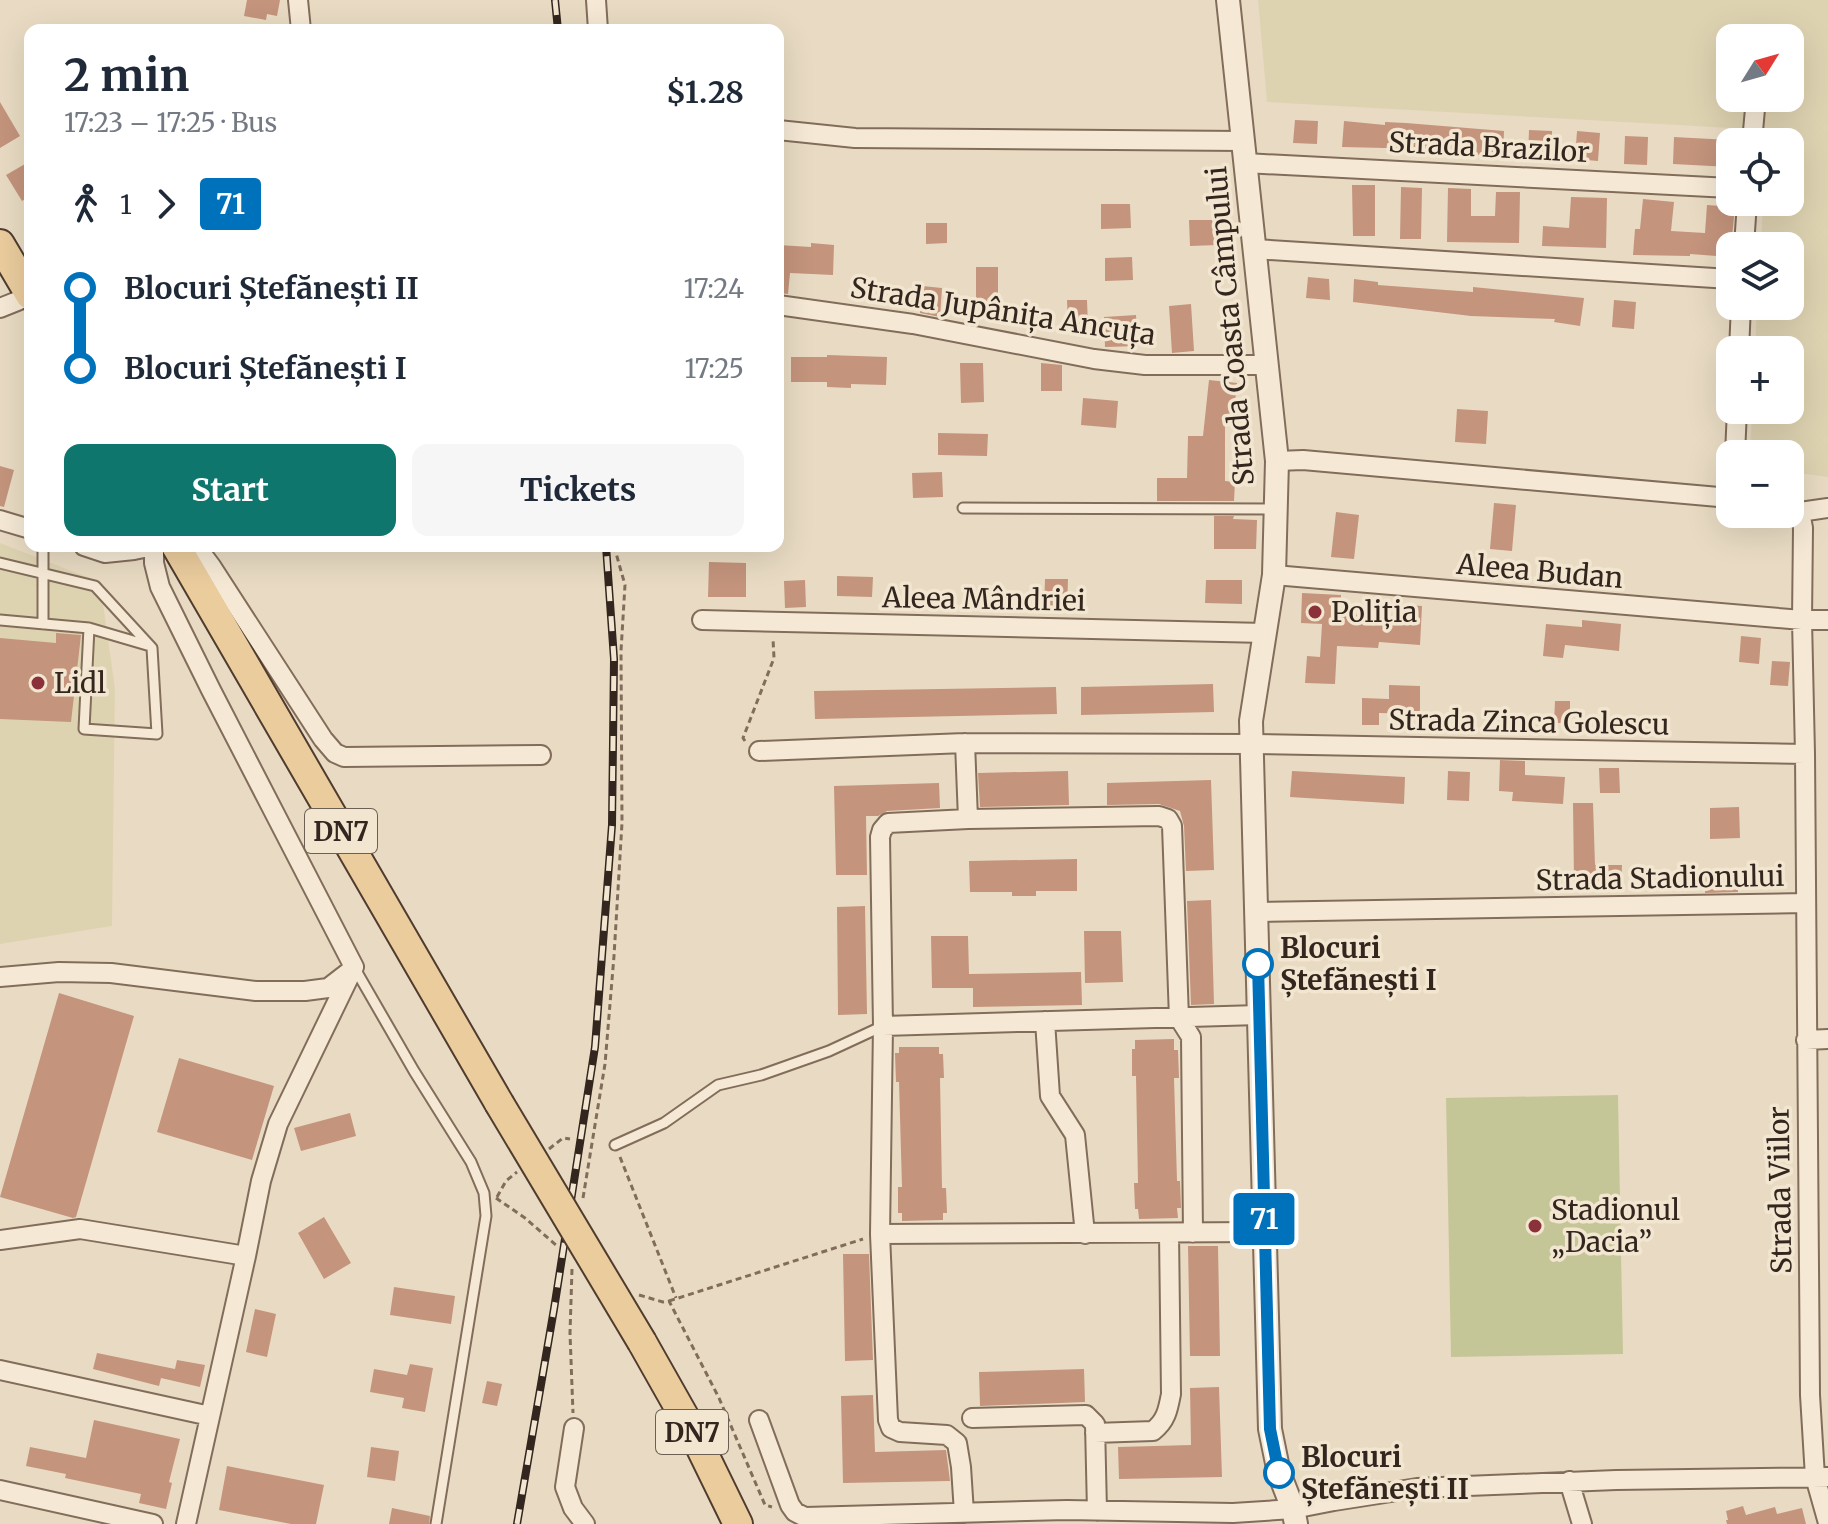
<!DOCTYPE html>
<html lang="en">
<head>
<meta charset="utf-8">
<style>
	body { margin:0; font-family:Merriweather,serif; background:#f6f6f7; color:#1f2937; height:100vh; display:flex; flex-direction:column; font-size:30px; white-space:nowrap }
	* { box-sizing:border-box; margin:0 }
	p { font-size:26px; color:#747a83 }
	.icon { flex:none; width:44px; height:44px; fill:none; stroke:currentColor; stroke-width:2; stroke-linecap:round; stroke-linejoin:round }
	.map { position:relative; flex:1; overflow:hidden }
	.drawer { position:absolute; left:24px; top:24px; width:760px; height:528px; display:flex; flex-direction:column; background:#fff; border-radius:16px; box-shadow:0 8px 32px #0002 }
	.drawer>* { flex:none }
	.badge { padding:0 16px; border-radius:6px; font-size:28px; line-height:52px }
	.needle { width:52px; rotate:53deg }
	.fabs { position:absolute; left:1716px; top:24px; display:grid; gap:16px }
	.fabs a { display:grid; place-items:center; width:88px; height:88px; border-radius:16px; background:#fff; box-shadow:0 8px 32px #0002; font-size:40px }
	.map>.badge { position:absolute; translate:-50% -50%; box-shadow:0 0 0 4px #fff }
	.legs { display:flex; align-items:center; gap:12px; height:88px; padding:0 40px; font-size:26px }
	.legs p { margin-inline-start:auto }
	.head { display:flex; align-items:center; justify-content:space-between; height:136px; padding:0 40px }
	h1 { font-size:44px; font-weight:700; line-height:60px }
	.button { display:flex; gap:16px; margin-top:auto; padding:16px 40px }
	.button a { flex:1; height:92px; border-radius:16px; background:#0f766e; color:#fff; font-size:32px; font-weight:700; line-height:92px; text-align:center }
	.button a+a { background:#f6f6f7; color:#1f2937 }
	ul { padding:0 40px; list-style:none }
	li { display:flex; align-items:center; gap:28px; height:80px; font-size:30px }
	li i { display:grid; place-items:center; width:12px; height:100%; margin:0 10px; background:currentColor }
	li i::after { content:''; width:20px; height:20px; margin:-10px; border:6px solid; border-radius:50%; background:#fff }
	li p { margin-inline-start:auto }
	li:first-child i { background:linear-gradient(#0000 50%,currentColor 0) }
	li:last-child i { background:linear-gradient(currentColor 50%,#0000 0) }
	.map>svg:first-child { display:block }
	.farmland { fill:#ded3b1; fill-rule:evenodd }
	.green { fill:#c5c698 }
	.building { fill:#c4947c }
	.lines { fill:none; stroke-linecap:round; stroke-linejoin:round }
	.service-casing { stroke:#826d5b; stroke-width:13 }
	.minor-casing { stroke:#826d5b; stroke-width:22 }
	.tertiary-casing { stroke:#826d5b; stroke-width:26 }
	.primary-casing { stroke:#503c2f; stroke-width:32 }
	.path { stroke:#826d5b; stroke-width:3; stroke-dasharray:6 4; stroke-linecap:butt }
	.service { stroke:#f5e9d5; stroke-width:9 }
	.minor { stroke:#f5e9d5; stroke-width:18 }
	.tertiary { stroke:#f5e9d5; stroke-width:22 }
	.primary { stroke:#eacc9d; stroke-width:28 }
	.rail-casing { stroke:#33261e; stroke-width:8 }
	.rail { stroke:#f2e6d1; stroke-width:5; stroke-dasharray:15; stroke-linecap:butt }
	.primary-bridge-casing { stroke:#503c2f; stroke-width:32; stroke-linecap:butt }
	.primary-bridge { stroke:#eacc9d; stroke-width:28 }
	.line-1-casing { stroke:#fff; stroke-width:18 }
	.line-1 { stroke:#0072bc; stroke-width:12 }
	.poi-dot { fill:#8b3139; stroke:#f2e6d1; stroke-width:3 }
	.stop-1-dot { fill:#fff; stroke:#0072bc; stroke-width:4 }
	.labels { text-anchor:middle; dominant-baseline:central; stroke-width:7; stroke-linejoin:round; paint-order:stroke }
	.shield { fill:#f2e6d1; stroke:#6c6054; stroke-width:2 }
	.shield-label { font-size:26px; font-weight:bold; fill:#33261e }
	.street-label { font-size:28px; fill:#33261e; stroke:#f2e6d1 }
	.poi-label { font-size:28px; fill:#33261e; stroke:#f2e6d1; text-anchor:start }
	.stop-label { font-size:28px; font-weight:bold; fill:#33261e; stroke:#f2e6d1; text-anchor:start }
</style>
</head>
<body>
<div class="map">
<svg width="1828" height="1524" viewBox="0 0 1828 1524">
	<rect width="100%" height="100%" fill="#e9dbc3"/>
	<path class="farmland" d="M1258 0H1828V477L1790 472V454H1750L1752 410H1790V350H1755L1757 306H1790V246H1761L1763 202H1790V142H1766V130L1267 102ZM1730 38H1790V98H1730Z
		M0 543 100 582 115 689 112 926 0 944Z"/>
	<path class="green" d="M1618 1095 1623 1354 1451 1357 1446 1098Z"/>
	<path class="building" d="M247 0H280L277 16 267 14 266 20 244 16Z
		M0 102 20 136 0 148Z
		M1295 120 1318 121 1317 144 1293 143Z
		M1344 121 1385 125V122L1406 123 1504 131 1503 156 1428 152V149L1342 147Z
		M1529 130 1552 131 1551 158 1528 157Z
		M1577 131 1600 133 1598 161 1575 159Z
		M1625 136 1648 137 1647 165 1624 164Z
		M1674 137 1730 140V167L1673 164Z
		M25 164 30 172V196L22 201 6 175Z
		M1352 185H1375V236H1353Z
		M1401 187 1422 188 1421 239H1400Z
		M1448 188 1471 189V216H1495L1496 192H1520L1519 243 1447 242Z
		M1571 197 1607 198 1606 248 1542 246 1543 226 1569 228Z
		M1643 199 1674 202 1671 231 1705 233 1707 205 1735 207 1730 257 1690 254V256L1633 255 1635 229H1640Z
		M1101 204H1130L1131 228 1101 229Z
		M1189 220H1218V245L1190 246Z
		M926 223H947V243L926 244Z
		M811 243 834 245 833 275 790 273 788 294 778 293V245L811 247Z
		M1132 257 1133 280 1105 281V258Z
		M976 267H998V306H976Z
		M1308 277 1329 279 1330 300 1306 298Z
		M1354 279 1378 282V285L1473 292V287L1584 298 1580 326 1554 322 1555 319 1471 316 1353 302Z
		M922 286 942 288 940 317 920 313Z
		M1067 300H1087L1088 327H1068Z
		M1614 300 1636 302 1634 329 1612 327Z
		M1191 304 1194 351 1172 353 1169 306Z
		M1136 315 1138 346 1105 347 1104 317Z
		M827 355 887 357 886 385 851 384V388L827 387V382H791V357H827Z
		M960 363H983L984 402 961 403Z
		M1041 363 1062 365V391H1041Z
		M1209 380 1237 383 1233 421 1225 420V481L1235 482 1234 501H1157V478H1187L1188 436H1203Z
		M1083 398 1118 401 1116 428 1081 425Z
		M1457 409 1488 411 1486 444 1455 442Z
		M938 433 988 434 987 456 938 455Z
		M0 466 14 470 4 507 0 506Z
		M942 472 943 497 913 498 912 473Z
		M1494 503 1516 505 1512 551 1490 549Z
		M1336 512 1359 515 1354 559 1331 557Z
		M1214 516H1234L1233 519 1257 520 1256 549H1214Z
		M709 562 746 563V597H708Z
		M837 576 873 577 872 597 837 596Z
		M1045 579H1068L1067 611H1044Z
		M805 580 806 607 785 608 784 581Z
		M1206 580H1242V604L1205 603Z
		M1302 593 1341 595 1340 614 1395 616 1396 604 1422 606 1420 645 1379 642 1378 648 1337 646 1335 684 1305 683 1307 656 1320 657 1322 624 1301 623Z
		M1582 620 1621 624 1619 651 1565 645 1563 658 1543 656 1546 624 1582 627Z
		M56 633 81 635 71 722 0 719V638L56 643Z
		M1741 636 1761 638 1759 664 1739 662Z
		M1772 661 1790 662 1788 686 1770 685Z
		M1213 684 1214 712 1081 715V687Z
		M1389 685 1420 686V714L1379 713V725H1362V698L1389 699Z
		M1056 687 1057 714 815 719 814 691Z
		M1555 701H1570V723H1554Z
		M1500 760 1525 761V775L1565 777 1563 804 1512 801 1513 792 1499 791Z
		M1599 768H1619L1620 793H1600Z
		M1068 771 1069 805 980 807 978 773Z
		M1292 771 1405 777 1404 804 1290 797Z
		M1448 771 1470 772 1469 801 1447 800Z
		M1211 780 1214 870 1186 871 1184 826 1180 811 1159 804 1107 805V783Z
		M939 783 940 808 887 811 878 816H866L867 875H836L834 786Z
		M1573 803H1593L1595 865H1622L1621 889 1602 888V881H1574Z
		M1739 807 1740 838 1710 839V808Z
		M1077 859V891H1036V896H1012V892H970L969 861Z
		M1738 869V892L1705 893V870Z
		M1211 900 1214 1004 1191 1005 1187 901Z
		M865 906 867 1014 838 1015 837 907Z
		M1084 931H1121L1123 982 1085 983Z
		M931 936H968L969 974 1081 972 1082 1005 973 1007V988H932Z
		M59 993 134 1016 76 1217 73 1218 0 1197Z
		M1174 1039V1050H1178L1179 1078H1174L1177 1181H1180L1181 1208H1177L1178 1218 1139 1219 1138 1209H1135L1134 1183H1138L1136 1076H1132V1049H1135V1040Z
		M899 1047H939V1054H943L944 1078H940L942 1188H946L947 1213H943V1220L902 1221V1213H898V1187H902L899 1082H896L895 1053H899Z
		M179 1058 274 1086 252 1160 157 1132Z
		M350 1113 356 1136 301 1151 294 1128Z
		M324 1217 351 1263 324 1279 298 1233Z
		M1188 1246H1218L1220 1356H1190Z
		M843 1254H869L873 1360 845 1361Z
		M394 1287 455 1296 451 1324 390 1315Z
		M255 1309 276 1314 267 1357 246 1352Z
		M97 1353 175 1369 177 1360 205 1365 200 1387 161 1378 159 1386 93 1369Z
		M410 1364 433 1368 425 1412 402 1408 404 1398 370 1392 374 1369 407 1375Z
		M1084 1369 1085 1402 980 1406 979 1372Z
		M487 1381 502 1384 497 1406 482 1403Z
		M1219 1387 1222 1477 1119 1479 1118 1447 1191 1445 1190 1388Z
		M873 1395 875 1452 946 1450 950 1481 843 1483 841 1396Z
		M94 1420 180 1439 169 1482 172 1483 166 1509 139 1503 141 1494 65 1478 66 1474 26 1466 30 1447 86 1458Z
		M371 1447 399 1451 395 1481 367 1477Z
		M227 1466 324 1485 316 1524H291L219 1510Z
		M1743 1506 1746 1515 1775 1507 1777 1514 1802 1508 1806 1524H1727L1726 1520H1728L1726 1511Z
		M392 1508 430 1516 429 1524H389Z"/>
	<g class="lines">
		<defs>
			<path id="service" d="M963 508 1275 509
				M43 546V624
				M0 563 95 586 152 648 157 734 84 729 89 628 0 620
				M89 628 147 645
				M354 967 414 1071 471 1162 484 1193 486 1216 436 1524
				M615 1145 664 1123 718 1085 761 1075 829 1051 883 1026"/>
			<path id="minor" d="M298 0 301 30
				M596 0 598 30
				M778 130 855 138 1243 141
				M1752 142 1756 98
				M1245 163 1730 188
				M1744 246 1747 202
				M1254 249 1730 279
				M778 305 913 324 1094 359 1145 365H1267
				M0 308 30 296
				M1739 350 1741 306
				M1735 454 1737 410
				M1277 461 1303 460 1730 498
				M1790 506 1800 512 1803 528 1802 620 1805 754 1810 1395 1815 1477 1828 1523
				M1800 512 1828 508
				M0 520 30 529
				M84 546 105 553 134 550 153 546
				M154 546V563L160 587 211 690 354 967 278 1124 261 1181 246 1256 186 1524
				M196 546 211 566 323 739 335 753 344 757 541 755
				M1274 575 1802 620H1828
				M702 620 1265 633
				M965 743 968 819 1159 816 1168 819 1172 826 1179 1018 1191 1037 1193 1233
				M759 751 965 743 1252 744 1805 754
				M1256 912 1806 903
				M0 977 59 972 111 973 256 991H305L328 988 350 971
				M1045 1021 1050 1096 1075 1135 1085 1234
				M883 1026 1259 1015
				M1806 1040 1828 1039
				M880 1234 1264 1232
				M0 1240 80 1229 246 1256
				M0 1370 210 1416
				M972 1418 1086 1415 1095 1424 1097 1511
				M759 1420 790 1505 795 1512 805 1517 1067 1510 1233 1513 1293 1509 1334 1501 1417 1488 1616 1480 1828 1477
				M574 1428 565 1487 573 1508 585 1524
				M1095 1433 1153 1431C1166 1421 1168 1410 1171 1394L1169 1233
				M1569 1481 1582 1524
				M0 1490 153 1524
				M964 1513 961 1467 957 1443 947 1435 900 1432 891 1428 888 1420 880 1234 883 1026 880 837 882 830 888 823 968 819"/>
			<path id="tertiary" d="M1228 0 1277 461 1274 575 1251 721 1270 1429 1279 1473 1293 1509 1296 1524"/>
			<path id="primary" d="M0 244 30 295
				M176 546 499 1103
				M642 1342 694 1434 738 1524"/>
		</defs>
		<use href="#service" class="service-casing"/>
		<use href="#minor" class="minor-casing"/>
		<use href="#tertiary" class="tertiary-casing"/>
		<use href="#primary" class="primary-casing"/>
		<path class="path" d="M745 741 743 738 774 658 773 639
			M549 1149 563 1138 570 1139
			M620 1157 676 1298
			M497 1197 506 1181 517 1172
			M496 1198 525 1218 556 1245
			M583 1198 605 1064 614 956 622 823 621 651 625 585 614 546
			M572 1269 570 1333 573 1413
			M639 1295 663 1302 669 1301 719 1398 765 1505 772 1507
			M669 1301 863 1239"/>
		<use href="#service" class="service"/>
		<use href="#minor" class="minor"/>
		<use href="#tertiary" class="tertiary"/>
		<use href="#primary" class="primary"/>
		<defs>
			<path id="rail" d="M555 0 558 30
				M517 1524 554 1309 595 1047 612 825 614 659 606 546"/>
		</defs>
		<use href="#rail" class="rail-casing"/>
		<use href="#rail" class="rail"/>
		<defs>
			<path id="primary-bridge" d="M499 1103 642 1342"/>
		</defs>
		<use href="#primary-bridge" class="primary-bridge-casing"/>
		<use href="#primary-bridge" class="primary-bridge"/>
	</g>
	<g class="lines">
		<defs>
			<path id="line-1" d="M1258 964 1270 1429 1279 1473"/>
		</defs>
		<use href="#line-1" class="line-1-casing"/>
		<use href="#line-1" class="line-1"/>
	</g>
	<g class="poi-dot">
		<circle cx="1315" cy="612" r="8"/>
		<circle cx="38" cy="683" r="8"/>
		<circle cx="1535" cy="1226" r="8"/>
	</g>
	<g class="stop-1-dot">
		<circle cx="1258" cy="964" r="14"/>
		<circle cx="1279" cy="1473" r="14"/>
	</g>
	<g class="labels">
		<g class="shield">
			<rect x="305" y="809" width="72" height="44" rx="6"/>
			<rect x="656" y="1410" width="72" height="44" rx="6"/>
		</g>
		<g class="shield-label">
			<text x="341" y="831">DN7</text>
			<text x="692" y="1432">DN7</text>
		</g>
		<g class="street-label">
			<text transform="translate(1489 147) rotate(3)">Strada Brazilor</text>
			<text transform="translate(1003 311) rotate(9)">Strada Jupânița Ancuța</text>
			<text transform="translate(1230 326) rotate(-95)">Strada Coasta Câmpului</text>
			<text transform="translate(1540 571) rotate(5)">Aleea Budan</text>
			<text transform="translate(984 599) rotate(1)">Aleea Mândriei</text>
			<text transform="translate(1529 722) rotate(1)">Strada Zinca Golescu</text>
			<text transform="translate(1660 878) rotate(-1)">Strada Stadionului</text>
			<text transform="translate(1780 1190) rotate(-91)">Strada Viilor</text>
		</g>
		<g class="poi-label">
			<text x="1331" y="612">Poliția</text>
			<text x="54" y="683">Lidl</text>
			<text x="1551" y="1210">Stadionul<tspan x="1551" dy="32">„Dacia”</tspan></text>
		</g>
		<g class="stop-label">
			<text x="1280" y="948">Blocuri<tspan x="1280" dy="32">Ștefănești I</tspan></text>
			<text x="1301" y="1457">Blocuri<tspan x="1301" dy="32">Ștefănești II</tspan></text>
		</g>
	</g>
</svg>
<div class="fabs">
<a><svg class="needle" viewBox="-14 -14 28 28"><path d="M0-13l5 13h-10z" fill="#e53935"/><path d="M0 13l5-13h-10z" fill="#747a83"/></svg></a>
<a><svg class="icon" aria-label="locate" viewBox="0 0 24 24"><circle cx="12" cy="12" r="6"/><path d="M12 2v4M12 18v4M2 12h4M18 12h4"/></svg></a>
<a><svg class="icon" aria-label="layers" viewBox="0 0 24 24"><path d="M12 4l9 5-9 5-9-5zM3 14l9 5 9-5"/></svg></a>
<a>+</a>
<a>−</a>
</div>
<b class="badge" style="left:1264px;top:1219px;background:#0072bc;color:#fff">71</b>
<section class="drawer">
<div class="head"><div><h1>2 min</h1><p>17:23 – 17:25 · Bus</p></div><b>$1.28</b></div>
<div class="legs"><svg class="icon" aria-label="walk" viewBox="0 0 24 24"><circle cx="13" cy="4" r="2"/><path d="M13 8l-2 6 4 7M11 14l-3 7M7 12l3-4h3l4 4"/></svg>1<svg class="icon" aria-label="forward" viewBox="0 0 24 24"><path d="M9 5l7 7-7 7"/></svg><b class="badge" style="background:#0072bc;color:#fff">71</b></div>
<ul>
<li><i style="color:#0072bc"></i><b>Blocuri Ștefănești II</b><p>17:24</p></li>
<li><i style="color:#0072bc"></i><b>Blocuri Ștefănești I</b><p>17:25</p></li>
</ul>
<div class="button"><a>Start</a><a>Tickets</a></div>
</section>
</div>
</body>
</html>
